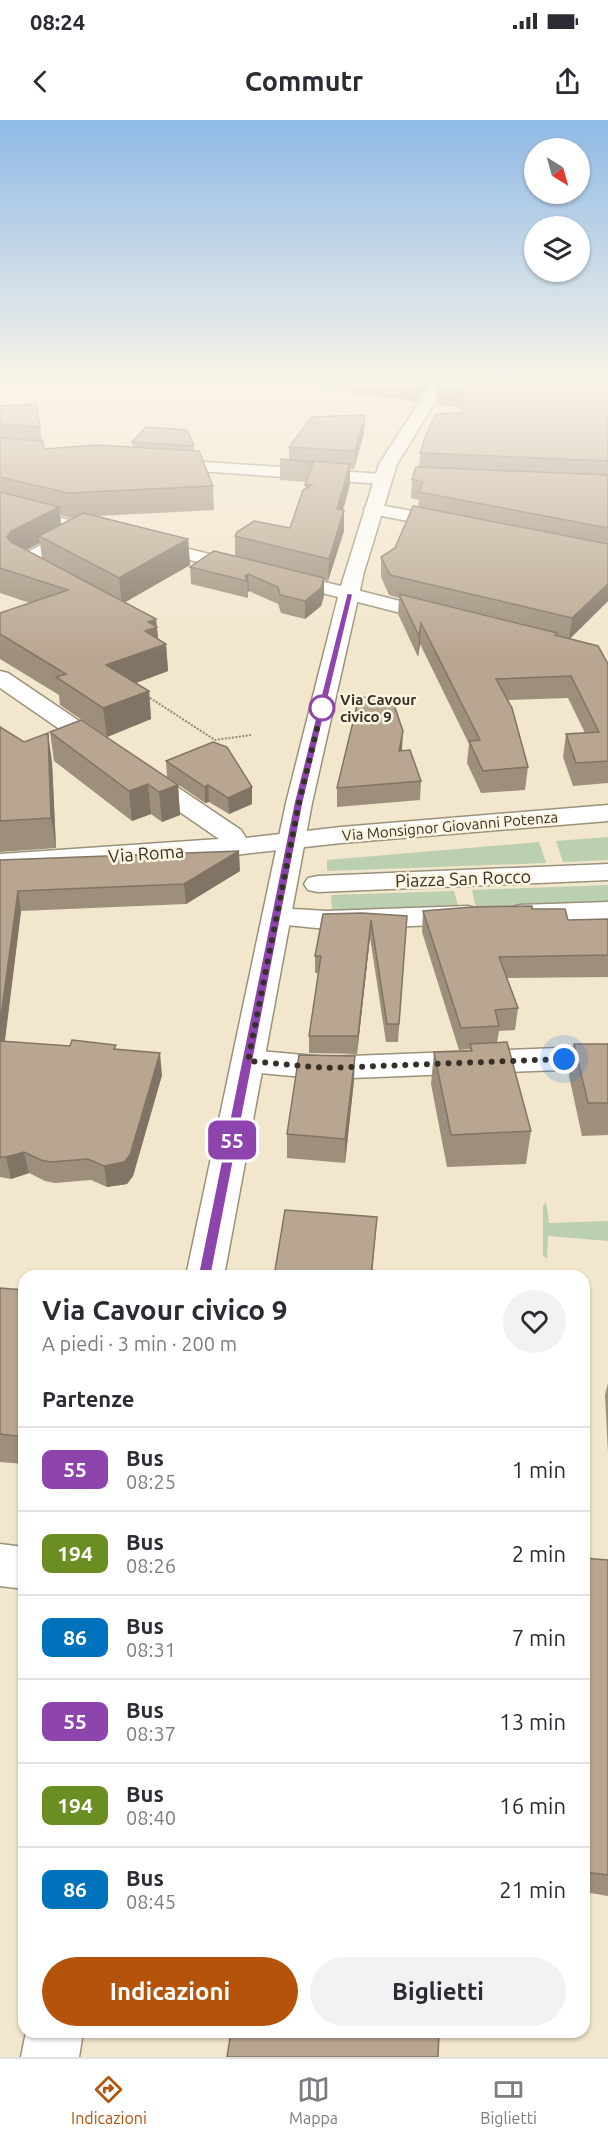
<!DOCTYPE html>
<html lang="it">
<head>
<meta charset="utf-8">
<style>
	body { margin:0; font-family:Ubuntu,sans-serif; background:#f2f2f3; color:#2b2b33; height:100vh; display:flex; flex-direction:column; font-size:22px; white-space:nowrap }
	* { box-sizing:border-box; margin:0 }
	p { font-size:20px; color:#7c7c81 }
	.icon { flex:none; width:33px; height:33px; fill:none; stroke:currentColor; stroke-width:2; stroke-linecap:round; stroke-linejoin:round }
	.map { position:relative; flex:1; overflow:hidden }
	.details { position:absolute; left:18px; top:1150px; width:572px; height:768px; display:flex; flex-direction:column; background:#fff; border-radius:18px; box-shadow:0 2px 4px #0004 }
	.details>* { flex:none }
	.badge { padding:0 12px; border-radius:9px; font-size:21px; line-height:39px }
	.needle { width:39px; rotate:143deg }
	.buttons { position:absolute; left:524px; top:18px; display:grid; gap:12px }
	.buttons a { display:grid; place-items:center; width:66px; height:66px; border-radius:50%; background:#fff; box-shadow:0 2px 4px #0004; font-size:30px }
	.you { position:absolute; width:30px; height:30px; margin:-15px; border:4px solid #fff; border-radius:50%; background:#1a73e8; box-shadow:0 0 0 9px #1a73e833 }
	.map>.badge { position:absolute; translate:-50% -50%; box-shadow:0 0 0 3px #fff }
	h2 { padding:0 24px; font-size:22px; line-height:54px }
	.round { display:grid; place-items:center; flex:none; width:63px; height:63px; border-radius:32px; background:#f2f2f3 }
	.headline { display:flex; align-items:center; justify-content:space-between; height:102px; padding:0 24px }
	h1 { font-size:28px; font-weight:700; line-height:45px }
	.action { display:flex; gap:12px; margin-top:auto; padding:12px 24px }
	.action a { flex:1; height:69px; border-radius:36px; background:#b45309; color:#fff; font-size:24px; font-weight:700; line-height:69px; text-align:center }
	.action a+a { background:#f2f2f3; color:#2b2b33 }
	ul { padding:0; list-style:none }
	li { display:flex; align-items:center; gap:18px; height:84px; padding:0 24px; border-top:2px solid #e1e1e2 }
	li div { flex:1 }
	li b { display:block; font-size:22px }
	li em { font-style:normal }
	li .badge { min-width:66px; font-weight:700; text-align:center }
	.status { display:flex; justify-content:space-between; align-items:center; height:42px; padding:0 30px; background:#fff; direction:ltr }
	.status svg { height:16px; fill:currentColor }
	header { display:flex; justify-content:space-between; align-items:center; height:78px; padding:0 24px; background:#fff; font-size:27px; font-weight:700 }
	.menu { display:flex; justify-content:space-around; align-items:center; height:84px; border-top:2px solid #e1e1e2; background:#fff; font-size:16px; color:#7c7c81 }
	.menu a { display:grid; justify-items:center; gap:3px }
	.menu .active { color:#b45309 }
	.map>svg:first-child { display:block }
	.green { fill:#bbcfb1 }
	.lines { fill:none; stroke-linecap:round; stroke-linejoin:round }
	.street-casing { stroke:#9b9179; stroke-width:3 }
	.secondary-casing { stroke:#9b9179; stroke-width:3 }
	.path { stroke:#928a78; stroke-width:2; stroke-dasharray:2 1.5; stroke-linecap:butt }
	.street { fill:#fff; fill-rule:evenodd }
	.secondary { fill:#fff; fill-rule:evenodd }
	.wall { fill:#9e8f7c; fill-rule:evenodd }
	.shaded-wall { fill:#817465 }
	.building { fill:#b8a690; stroke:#817465; stroke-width:1.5 }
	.line { fill:#8e44ad; stroke:#fff; stroke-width:1.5 }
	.walk { stroke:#353127; stroke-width:6; stroke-dasharray:0 10.8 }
	.stop-dot { fill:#fff; stroke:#8e44ad; stroke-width:3 }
	.labels { text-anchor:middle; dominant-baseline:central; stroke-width:5; stroke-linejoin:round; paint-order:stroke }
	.far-stop-label { font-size:15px; font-weight:bold; fill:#353127; stroke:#fdf4df; text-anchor:start }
	.far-street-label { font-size:15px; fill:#353127; stroke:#fdf4df }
	.street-label { font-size:18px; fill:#353127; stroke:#fdf4df }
</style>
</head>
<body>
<div class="status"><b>08:24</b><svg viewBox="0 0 49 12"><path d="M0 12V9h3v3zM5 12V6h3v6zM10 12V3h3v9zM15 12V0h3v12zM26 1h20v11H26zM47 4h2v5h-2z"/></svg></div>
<header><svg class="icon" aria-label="back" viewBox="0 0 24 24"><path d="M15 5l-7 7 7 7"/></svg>Commutr<svg class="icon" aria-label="share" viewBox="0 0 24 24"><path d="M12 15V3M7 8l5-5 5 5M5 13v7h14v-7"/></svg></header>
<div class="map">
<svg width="608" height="1937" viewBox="0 0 608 1937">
	<rect width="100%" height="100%" fill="#f2e6cc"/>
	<path class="green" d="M608 717V740L563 742 556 721Z
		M539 722 546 743 327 751V740Z
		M608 765V783L476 789 472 770Z
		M454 771 459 789 332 794 331 775Z
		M546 1082 549 1103 608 1101V1121L548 1116 547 1139 543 1136V1086Z"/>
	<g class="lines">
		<defs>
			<path id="street" d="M162 339 382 354 388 355 391 359 388 363 382 364 156 348 153 344 156 340Z
				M373 384 453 398 460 400 462 404 460 408 453 410 367 393 364 389 367 385Z
				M81 404 88 406 90 410 88 414 38 442 58 453 61 457 58 461H44L16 446 13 442 16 438Z
				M349 468 447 493 450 497 447 501 440 503 342 478 339 474 342 470Z
				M0 551 8 553 241 710 246 718 341 707 608 685V701L341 723 234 735 0 750V734L219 719 0 568Z
				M608 744V760L318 772 308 770 304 764 308 758 318 756Z
				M608 782V800L520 803 510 800 506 794 510 788 520 785Z
				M468 786 478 789 482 795 478 801 468 804 327 809 266 803 262 797 266 791 276 788 327 791Z
				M608 926V948L326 959 248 952 237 949 232 941 237 933 248 930 326 937Z
				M0 1424 24 1427V1469L0 1466Z"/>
			<path id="secondary" d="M432 263H447L397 344 364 452 312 683 224 1156H186L286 683 338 477 0 393V383L341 466 379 344Z
				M26 1912H83L79 1937H21Z"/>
		</defs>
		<use href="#street" class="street-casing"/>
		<use href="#secondary" class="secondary-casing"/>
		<path class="path" d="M147 576 215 620 251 615"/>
		<use href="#street" class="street"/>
		<use href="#secondary" class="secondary"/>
	</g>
	<path class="wall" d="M288 263H429L417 282Z
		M608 263V481L570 519 608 544V663L573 666 563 637 566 614 585 613 568 578 507 580 528 647 525 670 481 673 467 643 469 624 420 524 418 537 398 494 399 478 389 475 381 457V437L395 428 418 387 419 380 411 378 412 359 419 347 420 333 462 293V288L436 284 437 268Z
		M0 286 40 307 42 321 44 329 133 327 132 322 194 326V331L213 366 214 390 98 396 188 419 190 445 125 482 156 499 158 519 166 524 168 551 136 563 149 571 151 599 107 617 60 585 59 575 0 539V493L30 483 0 473ZM60 395 71 398H74L61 405ZM40 423 42 439 26 430Z
		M364 313 354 349H350V364L343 390 344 411 328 461 324 460V476L321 486 305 499 281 493 278 484 249 471 248 472V478L191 464 190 447 235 437V416L290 408 305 369 306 362 280 360V339L289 340V327Z
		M0 607 52 642 56 728 0 732Z
		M50 612 178 665 180 695 162 702 151 694 132 701 54 641Z
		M402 631 421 661 420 680 337 687V668Z
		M166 641 252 684 229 694 209 682 205 683 167 657Z
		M0 740 240 751 186 784 21 791 5 921 117 930 162 955 133 1056 127 1064 107 1067 91 1060 55 1063 45 1061 29 1053 11 1059 0 1057Z
		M532 789 568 800 608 799V857L507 858 518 888 515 910 499 911 497 923 531 1011 526 1044 447 1047 431 964 434 932 469 931 470 929 459 930 422 812 423 791Z
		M323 794 407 796 398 922H386L370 817 357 934 309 933V916L318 853H315V836Z
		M574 924H608V1015L582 1016 569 956Z
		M354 960 345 1043 287 1038V1014Z
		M0 1168 24 1170V1344L0 1342Z
		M608 1263V1333L605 1275Z
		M584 1438 608 1440V1776L584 1772Z"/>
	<path class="shaded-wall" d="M419 263H429L417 282 418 265Z
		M365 295 364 313 354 349 355 331Z
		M350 344V364L337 410V389Z
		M59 387 62 412 39 416 40 423 15 436 7 417 11 411Z
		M344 390V411L328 461 329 439Z
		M188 419 190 445 122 484 119 458Z
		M248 454 249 471 248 472 247 461 245 456Z
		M324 458V476L321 486 305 499V481Z
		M608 464V481L569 519 572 498Z
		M156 499 159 526 166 524 168 551 109 573 106 545 148 502Z
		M421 503 420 524 418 537 419 516Z
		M149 571 151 599 107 617 103 588Z
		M403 611 402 629 399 650V631Z
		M48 613 52 642 56 728 51 698Z
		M148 664 151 694 132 701 129 671Z
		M178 665 180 695 162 702 159 672Z
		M208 665 209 682 205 683V667Z
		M252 667V684L229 694 228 678Z
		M239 731 240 751 186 784 184 764Z
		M18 771 21 791 2 942 0 932V903Z
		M371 800 370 817 357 934 358 916Z
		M160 933 162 955 133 1056 127 1064 107 1067 104 1046Z
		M355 936 354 960 345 1043V1019Z
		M24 1032 29 1053 11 1059 6 1037Z
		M377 1097 372 1156H371Z"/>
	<path class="building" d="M440 263H608V341L420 333 426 315 436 294 462 293 463 271 437 268Z
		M36 284 40 307 0 304V286Z
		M365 295 355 331 289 327 312 297Z
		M146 307 187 310 194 326 132 322Z
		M0 318 43 321 44 329 97 325 199 331 213 366 68 373 0 357Z
		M280 339 350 344 337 389 344 390 329 439 235 416 237 412 254 401 290 408 303 370 312 365H305L313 343Z
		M416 347 608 355V408L419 372 423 362 412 359Z
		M0 372 59 387 11 411 7 417 11 422 156 499 148 502 157 507 145 511 166 524 106 545 149 571 103 588 56 557 66 554 0 514V493L68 470 0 448Z
		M413 386 608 424V464L572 498 390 455 381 437 395 428Z
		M83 393 188 419 119 458 39 416Z
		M214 431 324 458 321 468 305 481 280 475 278 467 248 454 245 456 247 461 190 447Z
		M399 474 557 513 555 515 598 526 608 544V641L576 643 566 614 599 612 571 556 496 559 512 588 528 647 483 651 469 621 480 620 421 503 419 516Z
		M359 577 392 579 403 611 399 631 410 630 421 661 337 668Z
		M81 600 178 665 159 672 148 664 129 671 50 612Z
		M0 607 24 622 48 613 51 698 0 701Z
		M213 622 227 627 252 667 228 678 208 665 205 667 166 641Z
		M239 731 184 764 18 771 0 903V740Z
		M532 786V789H565L568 800 608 799V835L499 837 518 888 495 890 499 906 461 908 423 791 472 787Z
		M362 793 407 796 399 904H387L371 800 358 916H309L321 836H315L323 794Z
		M72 920 116 925 114 929 160 933 130 1035 124 1042 104 1046 88 1039 51 1042 41 1040 24 1032 6 1037H0V921L70 926Z
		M507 922 531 1011 451 1015 434 932 472 931 470 924Z
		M574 924H608V983H588Z
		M299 935 355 936 345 1019 287 1014Z
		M285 1090 377 1097 371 1156H274Z
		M0 1168 24 1170V1317L0 1314Z
		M584 1438 608 1440V1755L584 1752Z
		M231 1912H439L438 1937H227Z"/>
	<linearGradient id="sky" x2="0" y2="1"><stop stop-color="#8fbae6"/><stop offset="0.49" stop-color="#f9f4e8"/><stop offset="1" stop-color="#f9f4e8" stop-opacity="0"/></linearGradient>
	<rect width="608" height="535" fill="url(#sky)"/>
	<path class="line" d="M347 473 353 474 303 683 211 1156 205 1162 198 1156 294 683Z"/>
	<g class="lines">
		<path class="walk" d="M322 588 299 683 248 941 326 948 564 939"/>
	</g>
	<circle class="stop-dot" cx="322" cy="588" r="12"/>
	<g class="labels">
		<g class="far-stop-label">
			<text x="340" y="579">Via Cavour<tspan x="340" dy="17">civico 9</tspan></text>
		</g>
		<g class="far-street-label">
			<text transform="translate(450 706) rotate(-5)">Via Monsignor Giovanni Potenza</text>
		</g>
		<g class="street-label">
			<text transform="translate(146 733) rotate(-4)">Via Roma</text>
			<text transform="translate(463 758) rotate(-2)">Piazza San Rocco</text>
		</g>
	</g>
</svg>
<div class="buttons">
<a><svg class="needle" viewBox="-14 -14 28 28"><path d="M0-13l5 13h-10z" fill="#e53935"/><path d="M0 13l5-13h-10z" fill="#7c7c81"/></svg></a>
<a><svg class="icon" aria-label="layers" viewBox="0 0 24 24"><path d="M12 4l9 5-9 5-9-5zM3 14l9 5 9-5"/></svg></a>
</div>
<div class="you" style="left:564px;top:939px"></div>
<b class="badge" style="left:232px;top:1020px;background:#8e44ad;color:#fff">55</b>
<section class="details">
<div class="headline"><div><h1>Via Cavour civico 9</h1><p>A piedi · 3 min · 200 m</p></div><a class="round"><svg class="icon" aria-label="heart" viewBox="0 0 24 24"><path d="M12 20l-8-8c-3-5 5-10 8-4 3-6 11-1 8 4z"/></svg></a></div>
<h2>Partenze</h2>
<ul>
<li><span class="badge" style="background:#8e44ad;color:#fff">55</span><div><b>Bus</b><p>08:25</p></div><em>1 min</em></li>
<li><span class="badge" style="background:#6b8e23;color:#fff">194</span><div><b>Bus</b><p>08:26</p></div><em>2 min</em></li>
<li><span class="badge" style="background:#0072bc;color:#fff">86</span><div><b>Bus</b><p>08:31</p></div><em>7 min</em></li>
<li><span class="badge" style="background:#8e44ad;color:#fff">55</span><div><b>Bus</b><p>08:37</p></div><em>13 min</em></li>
<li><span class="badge" style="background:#6b8e23;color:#fff">194</span><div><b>Bus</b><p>08:40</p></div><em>16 min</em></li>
<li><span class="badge" style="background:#0072bc;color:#fff">86</span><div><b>Bus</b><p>08:45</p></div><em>21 min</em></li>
</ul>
<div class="action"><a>Indicazioni</a><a>Biglietti</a></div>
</section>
</div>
<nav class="menu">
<a class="active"><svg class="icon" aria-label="directions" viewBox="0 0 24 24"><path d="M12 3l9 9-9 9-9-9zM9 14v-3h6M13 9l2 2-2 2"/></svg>Indicazioni</a>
<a><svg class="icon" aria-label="map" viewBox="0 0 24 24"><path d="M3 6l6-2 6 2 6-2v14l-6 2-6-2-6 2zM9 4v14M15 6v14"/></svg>Mappa</a>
<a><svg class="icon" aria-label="tickets" viewBox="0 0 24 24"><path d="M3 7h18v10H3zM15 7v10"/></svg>Biglietti</a>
</nav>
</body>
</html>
